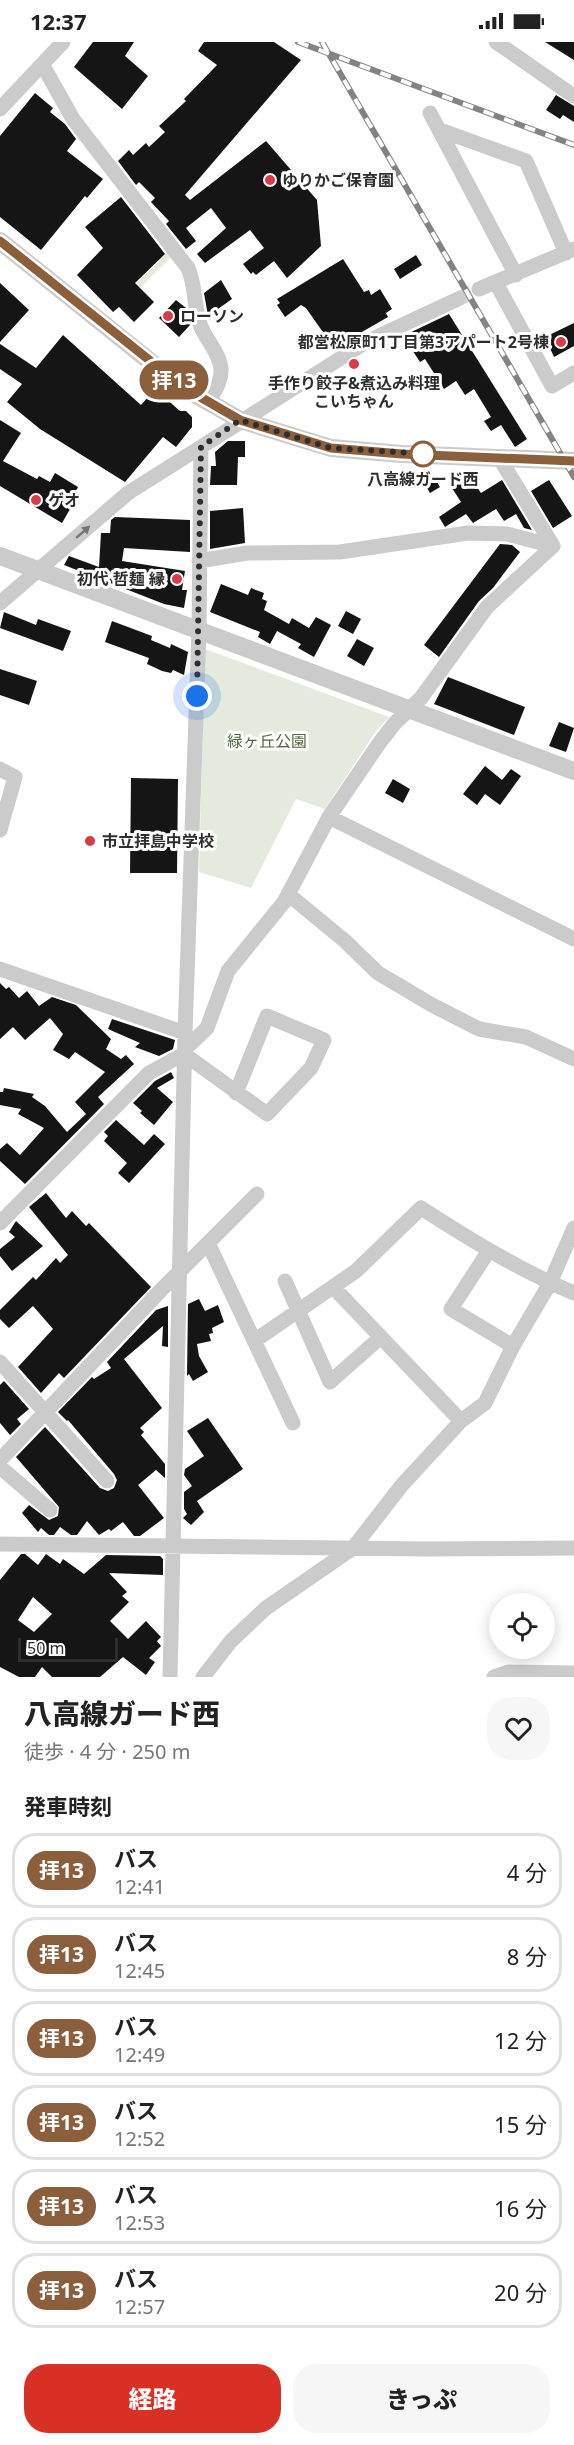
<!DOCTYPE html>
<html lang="ja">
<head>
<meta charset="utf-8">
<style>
	body { margin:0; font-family:"Noto Sans","Noto Sans JP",sans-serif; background:#f6f6f6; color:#222; height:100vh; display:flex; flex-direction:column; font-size:22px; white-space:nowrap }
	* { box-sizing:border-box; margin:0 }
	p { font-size:20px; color:#767676 }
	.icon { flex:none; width:33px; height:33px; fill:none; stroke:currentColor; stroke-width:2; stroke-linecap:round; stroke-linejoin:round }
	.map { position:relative; height:1635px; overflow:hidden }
	.panel { display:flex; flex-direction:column; background:#fff; flex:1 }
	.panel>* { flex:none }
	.badge { padding:0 12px; border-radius:20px; font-size:21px; line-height:39px }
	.fabs { position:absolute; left:489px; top:1551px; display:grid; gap:12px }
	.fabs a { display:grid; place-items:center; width:66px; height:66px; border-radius:50%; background:#fff; box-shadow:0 3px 15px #0003; font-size:30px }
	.scale { position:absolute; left:18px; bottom:15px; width:100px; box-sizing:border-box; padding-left:6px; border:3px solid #2e2e2e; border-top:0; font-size:16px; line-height:21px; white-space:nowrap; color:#2e2e2e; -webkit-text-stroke:4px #fff; paint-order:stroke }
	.you { position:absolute; width:30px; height:30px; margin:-15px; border:4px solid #fff; border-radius:50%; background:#1a73e8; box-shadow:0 0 0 9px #1a73e833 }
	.map>.badge { position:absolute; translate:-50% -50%; box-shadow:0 0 0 3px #fff }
	h2 { padding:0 24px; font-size:22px; line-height:54px }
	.round { display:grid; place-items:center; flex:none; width:63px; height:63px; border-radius:24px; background:#f6f6f6 }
	.summary { display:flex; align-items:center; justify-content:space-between; height:102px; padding:0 24px }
	h1 { font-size:28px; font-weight:800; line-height:45px }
	.button { display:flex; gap:12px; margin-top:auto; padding:12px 24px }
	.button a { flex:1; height:69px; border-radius:24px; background:#d93025; color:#fff; font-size:24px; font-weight:800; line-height:69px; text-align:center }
	.button a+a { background:#f6f6f6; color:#222 }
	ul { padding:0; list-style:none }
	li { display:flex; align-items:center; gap:18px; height:75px; margin:0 12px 9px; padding:0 12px; border:3px solid #e0e0e0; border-radius:24px }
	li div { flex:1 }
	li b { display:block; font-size:22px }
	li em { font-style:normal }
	li .badge { min-width:66px; font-weight:700; text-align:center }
	.status { display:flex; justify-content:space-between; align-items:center; height:42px; padding:0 30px; background:#fff; direction:ltr }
	.status svg { height:16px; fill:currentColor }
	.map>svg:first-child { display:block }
	.green { fill:#e4eadd }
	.building { fill:#151515; fill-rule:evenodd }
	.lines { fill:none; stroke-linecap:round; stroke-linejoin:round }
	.minor-tunnel { stroke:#d5d5d5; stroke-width:15; stroke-dasharray:15 8; stroke-linecap:butt }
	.minor { stroke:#cbcbcb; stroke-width:15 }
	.tertiary { stroke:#cbcbcb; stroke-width:18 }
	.rail-casing { stroke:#838383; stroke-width:6 }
	.rail { stroke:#fff; stroke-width:4; stroke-dasharray:11; stroke-linecap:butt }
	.oneway { fill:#757575 }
	.line-casing { stroke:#fff; stroke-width:14 }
	.line { stroke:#8b5e3c; stroke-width:9 }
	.walk { stroke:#2e2e2e; stroke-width:6; stroke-dasharray:0 10.8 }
	.poi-dot { fill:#da3b4a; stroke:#fff; stroke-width:2 }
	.stop-dot { fill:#fff; stroke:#8b5e3c; stroke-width:3 }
	.labels { text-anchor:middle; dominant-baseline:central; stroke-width:6; stroke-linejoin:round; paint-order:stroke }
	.poi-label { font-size:16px; font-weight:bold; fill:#2e2e2e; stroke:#fff; text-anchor:start }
	.stop-label { font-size:16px; font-weight:bold; fill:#2e2e2e; stroke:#fff }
	.park-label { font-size:16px; fill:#52673e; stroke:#fff }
</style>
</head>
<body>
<div class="status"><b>12:37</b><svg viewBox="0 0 49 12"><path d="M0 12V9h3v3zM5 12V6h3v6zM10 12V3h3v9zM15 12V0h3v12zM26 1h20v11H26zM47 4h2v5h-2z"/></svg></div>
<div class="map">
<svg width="574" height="1635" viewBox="0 0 574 1635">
	<rect width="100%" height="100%" fill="#fff"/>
	<path class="green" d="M170 208 174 212 137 249 133 245Z
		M205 607 389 675 374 692 325 767 296 757 251 846 199 830Z"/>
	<path class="building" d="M93 0H134L125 14 148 34 122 67 74 25Z
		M204 0H274L301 18 185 153 190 158 266 99 317 158 321 204 287 236 274 219 256 233 253 230 251 232 243 222 264 206 250 188 205 221 197 212 226 186 211 166 186 186 196 199 186 207 166 182 169 179 151 160 155 156 139 140 136 143 118 119 129 108 133 113 146 101 149 105 165 90 159 84 186 59 184 57 217 23 198 9Z
		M545 0H574V18Z
		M35 51 53 66 50 70 65 82 76 97 67 109 103 137 87 156 85 154 41 208 0 175V94Z
		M556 53 574 64V80L563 73 560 77 546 68Z
		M121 155 165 212 135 241 154 260 134 280 119 265 113 270 77 233 103 206 85 185Z
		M416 213 422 223 400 237 394 227Z
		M343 217 364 250 369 248 371 253 380 247 392 267 386 271 388 275 334 306 306 266 301 263 285 275 277 263 280 261 277 257Z
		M221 238 232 257 208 274 204 251Z
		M0 241 29 268 0 300Z
		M176 258 186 266 190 283 179 295 159 276Z
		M449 272 527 397 515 405 501 383 491 389 484 379 491 375 474 347 465 353 456 339 444 347 425 317 420 320 403 294Z
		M574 281V304L554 315 545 295Z
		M63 293 141 363 155 347 180 369H186L192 375V385L176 405 163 395 125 440 40 387 7 360 22 342 0 327V302L36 326Z
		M0 378 21 391 3 419 37 437 39 434 50 440 55 431 78 445 74 453 77 455 62 481 0 444Z
		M228 399H245V415H238L237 443H210L211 424H216L215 410Z
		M433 433 440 445 430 451 423 439Z
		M470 435 481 451 502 438 532 488 524 486 516 472 504 479 496 467 473 481 466 472 445 485 439 475 461 460 452 446Z
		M549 438 572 474 553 486 531 449Z
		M243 466 245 501 210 507V469Z
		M115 475 190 478V510L124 506 122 519 185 529 182 548H187L184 566 164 562 64 523 69 514 99 525 101 491H110L111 478Z
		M500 502 512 503 520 510 493 546 479 559 439 615 424 603Z
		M221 542 248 553 251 546 264 551 262 557 267 559 264 568 289 582 292 576 309 586 316 575 331 583 314 615 298 606 301 602 277 589 270 602 258 595 260 590 210 570Z
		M346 569 361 577 353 592 338 584Z
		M4 570 36 583 38 577 71 589 63 609 0 586Z
		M112 579 152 594 151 598 170 606 171 602 188 610 184 633 173 628 171 631 162 629 147 622 149 616 105 600Z
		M357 597 374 606 364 624 347 614Z
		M0 627 37 639 29 663 0 653Z
		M448 635 525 665 514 693 434 662Z
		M559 680 574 686 566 710 549 704Z
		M485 724 502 738 511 727 521 734 500 763 485 752 477 763 463 752Z
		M131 736 178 737 177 831H130Z
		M393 737 410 747 403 761 385 751Z
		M0 941 6 947 9 945 19 956 27 949 39 964 52 955 76 963 111 997 106 1007 121 1017 126 1013 134 1022 98 1055 104 1062 25 1142 0 1119V1107L7 1101 20 1113 44 1086 18 1072 21 1067 0 1063V1050H3L4 1046 34 1052 32 1055 45 1064 67 1090 86 1072 75 1060 105 1030 75 1010 69 1017 53 1008 63 992 50 976 25 998 13 985 0 997Z
		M112 977 175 998 173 1007 159 1014 135 1005 140 1001 108 987Z
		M171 1030 174 1036 157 1046 173 1060 154 1083 140 1071 142 1069 133 1061 155 1039Z
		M116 1078 144 1103 154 1092 165 1102 129 1141 118 1131 127 1121 104 1099 108 1094 104 1090Z
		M46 1151 66 1176 72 1169 86 1184 89 1181 151 1245 64 1336 59 1331 41 1351 18 1325 53 1287 33 1264 9 1286 0 1277V1268L33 1235 36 1238 56 1216 60 1221 68 1213 29 1165Z
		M16 1179 43 1204 12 1229 0 1214V1207L15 1195 9 1190Z
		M199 1257 205 1269 218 1263 224 1280 212 1286 213 1291 209 1292 211 1299 197 1302 199 1314 208 1330 193 1339 189 1332 187 1334 188 1262Z
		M168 1264V1305L162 1304 163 1284 124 1317 162 1366 140 1386 144 1390 141 1393 165 1422V1436L156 1428 138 1443 164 1476 140 1494H134L123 1480 111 1489 109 1487 99 1493 87 1479 77 1493H71L60 1485 54 1493H49L41 1486 38 1490 22 1471 29 1463 49 1478 58 1474 59 1465 16 1415 45 1385 100 1446 108 1449 114 1446 117 1438 114 1432 68 1378 67 1379 58 1370 92 1335 94 1337 111 1326 107 1320 156 1268Z
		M4 1339 29 1367 17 1377 21 1382 10 1393 0 1381V1343Z
		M208 1376 243 1427 197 1459 204 1470 191 1483 183 1476 187 1472 184 1467V1450L192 1444 184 1433 185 1427 204 1414 187 1389Z
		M21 1512H25L38 1523 46 1512 60 1522 63 1517 84 1532 106 1513 160 1514 163 1517V1533L109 1531 127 1550 122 1554 129 1560 110 1579 128 1597 146 1579 161 1595 157 1599 161 1604 149 1616 155 1620 146 1633 123 1615 100 1635H52L42 1625 35 1635H19L0 1625V1538ZM33 1555 52 1572 34 1590 18 1578Z"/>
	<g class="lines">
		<path class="minor-tunnel" d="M458 257 479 247"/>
		<path class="minor" d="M496 0 574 54
			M42 22 73 77 188 226C197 246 193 271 203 289 209 301 220 313 221 327 222 339 214 350 208 361
			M0 67 63 0
			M430 71 516 233
			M440 88 526 119 566 211
			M496 241 552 344 574 331
			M479 247 574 207
			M199 519 247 511 340 510 468 491 507 492 553 504
			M0 561 128 451 201 405
			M0 727 15 735 0 788
			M329 775 574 897
			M288 852 345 899 378 931 432 963 479 987 526 995 574 1017
			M0 927 185 991
			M185 1007 207 986 228 929 284 860 329 775 380 700 395 681 421 656 487 565 553 504 500 417
			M184 1012 267 1072 311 1026 324 998 267 974 236 1051
			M0 1181 149 1031 184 1012
			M208 1201 293 1381
			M488 1210 451 1267 513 1304
			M285 1239 330 1340 381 1295
			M334 1246 461 1379
			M254 1299 356 1229 421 1166C471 1198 519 1228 574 1251
			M0 1320 107 1439
			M0 1418 162 1247 257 1152
			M0 1425 50 1468
			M0 1502 426 1507 574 1506
			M170 1635 185 991 199 588 201 405 366 300 458 257
			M203 1635 231 1599 266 1566 353 1506 402 1443 461 1379 485 1361 513 1304 550 1241 574 1186
			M494 1635 508 1630 574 1631"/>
		<path class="tertiary" d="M0 199 182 345 240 378 331 406 402 412 574 419
			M0 514 574 729"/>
		<defs>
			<path id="rail" d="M298 0 574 103
				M322 0 574 435"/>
		</defs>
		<use href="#rail" class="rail-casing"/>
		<use href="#rail" class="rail"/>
	</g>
	<defs><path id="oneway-solid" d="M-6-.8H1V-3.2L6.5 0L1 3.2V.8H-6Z" transform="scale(1.5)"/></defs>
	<use class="oneway" href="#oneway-solid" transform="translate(83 490) rotate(-41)"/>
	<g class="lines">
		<defs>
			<path id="line" d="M0 199 183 345 240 378 331 406 402 412 574 419"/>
		</defs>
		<use href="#line" class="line-casing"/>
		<use href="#line" class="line"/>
		<path class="walk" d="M197 654 201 405 240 378 331 406 428 412H423"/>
	</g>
	<g class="poi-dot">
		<circle cx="270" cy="138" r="6"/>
		<circle cx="168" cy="274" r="6"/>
		<circle cx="561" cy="300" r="6"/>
		<circle cx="354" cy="322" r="6"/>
		<circle cx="36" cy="458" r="6"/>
		<circle cx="177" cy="537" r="6"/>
		<circle cx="90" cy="799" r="6"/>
	</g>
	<circle class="stop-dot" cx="423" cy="412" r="12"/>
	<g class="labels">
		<g class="poi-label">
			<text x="282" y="138">ゆりかご保育園</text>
			<text x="180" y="274">ローソン</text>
			<text x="549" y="300" text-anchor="end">都営松原町1丁目第3アパート2号棟</text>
			<text x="354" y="341" text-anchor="middle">手作り餃子&amp;煮込み料理<tspan x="354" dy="18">こいちゃん</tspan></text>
			<text x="48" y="458">ゲオ</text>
			<text x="165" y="537" text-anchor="end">初代 哲麺 縁</text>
			<text x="102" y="799">市立拝島中学校</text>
		</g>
		<g class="stop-label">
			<text x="423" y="437">八高線ガード西</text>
		</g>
		<g class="park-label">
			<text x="267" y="699">緑ヶ丘公園</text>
		</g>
	</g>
</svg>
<div class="fabs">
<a><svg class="icon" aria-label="locate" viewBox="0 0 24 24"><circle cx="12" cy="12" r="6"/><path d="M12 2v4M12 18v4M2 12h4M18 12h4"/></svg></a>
</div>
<div class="scale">50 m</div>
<div class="you" style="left:197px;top:654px"></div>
<b class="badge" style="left:174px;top:338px;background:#8b5e3c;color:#fff">拝13</b>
</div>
<section class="panel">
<div class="summary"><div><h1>八高線ガード西</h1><p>徒歩 · 4 分 · 250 m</p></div><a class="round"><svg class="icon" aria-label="heart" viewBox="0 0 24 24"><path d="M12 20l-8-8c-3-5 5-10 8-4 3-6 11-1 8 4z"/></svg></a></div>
<h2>発車時刻</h2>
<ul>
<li><span class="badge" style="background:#8b5e3c;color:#fff">拝13</span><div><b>バス</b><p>12:41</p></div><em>4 分</em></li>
<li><span class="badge" style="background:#8b5e3c;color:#fff">拝13</span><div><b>バス</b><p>12:45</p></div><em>8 分</em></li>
<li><span class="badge" style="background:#8b5e3c;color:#fff">拝13</span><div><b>バス</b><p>12:49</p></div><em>12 分</em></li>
<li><span class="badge" style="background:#8b5e3c;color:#fff">拝13</span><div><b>バス</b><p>12:52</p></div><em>15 分</em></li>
<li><span class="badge" style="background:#8b5e3c;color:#fff">拝13</span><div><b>バス</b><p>12:53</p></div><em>16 分</em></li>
<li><span class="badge" style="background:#8b5e3c;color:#fff">拝13</span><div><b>バス</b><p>12:57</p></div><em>20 分</em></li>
</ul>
<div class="button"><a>経路</a><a>きっぷ</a></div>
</section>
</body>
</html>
